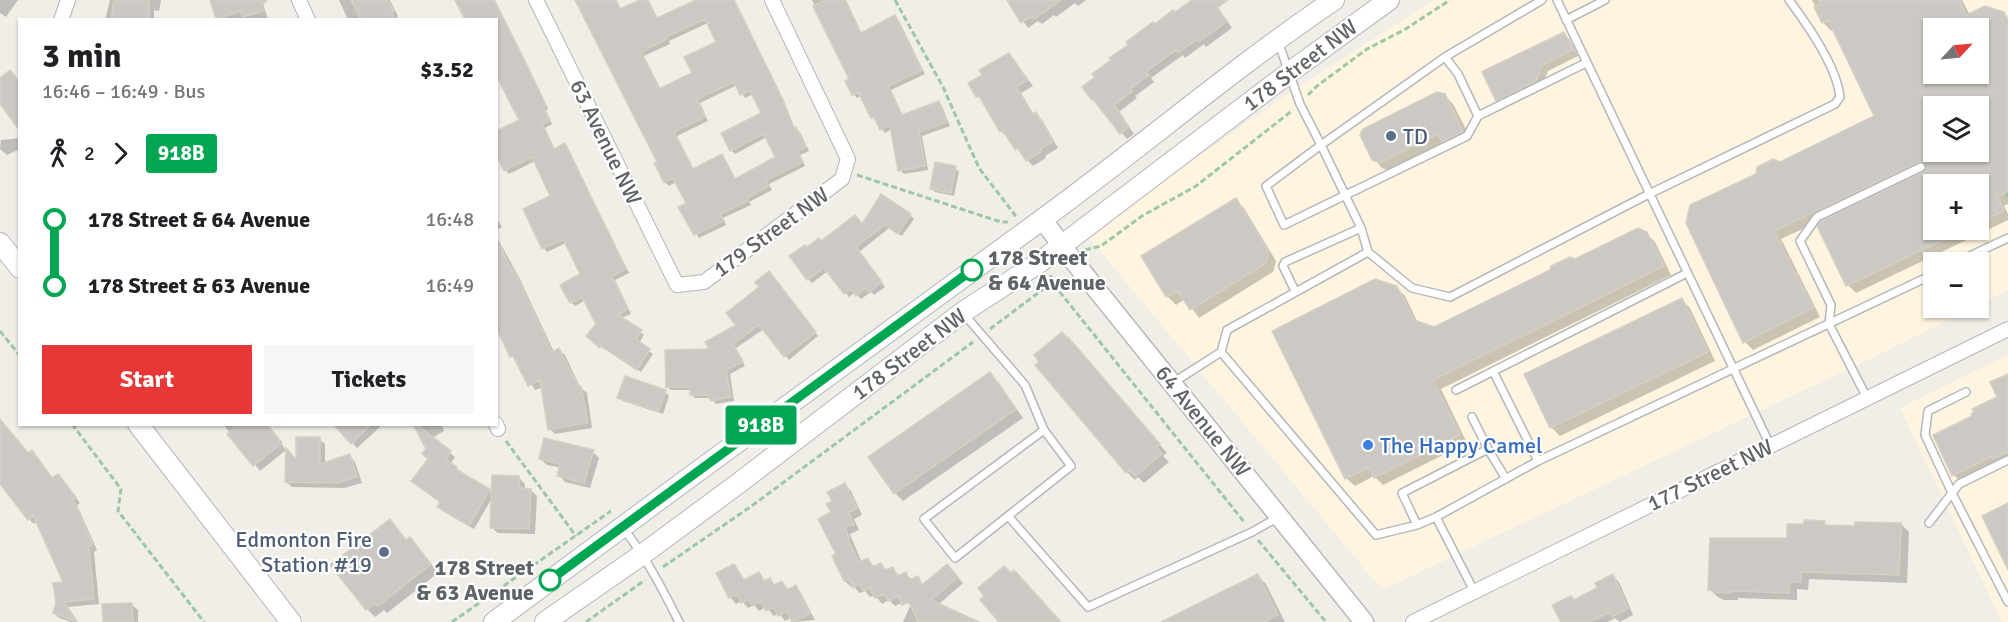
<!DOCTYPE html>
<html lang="en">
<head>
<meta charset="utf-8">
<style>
	body { margin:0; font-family:Signika,sans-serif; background:#f6f6f6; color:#202124; height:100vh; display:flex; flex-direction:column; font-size:22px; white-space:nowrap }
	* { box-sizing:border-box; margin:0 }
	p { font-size:20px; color:#757577 }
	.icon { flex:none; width:33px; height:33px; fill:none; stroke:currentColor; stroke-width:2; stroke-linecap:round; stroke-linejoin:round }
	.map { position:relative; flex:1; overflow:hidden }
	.panel { position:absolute; left:18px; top:18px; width:480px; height:408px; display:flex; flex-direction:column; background:#fff; border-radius:0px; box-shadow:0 2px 4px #0004 }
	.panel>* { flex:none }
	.badge { padding:0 12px; border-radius:4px; font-size:21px; line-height:39px }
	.needle { width:39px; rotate:64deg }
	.controls { position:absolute; left:1923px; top:18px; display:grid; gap:12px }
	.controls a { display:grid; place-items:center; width:66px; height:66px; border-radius:0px; background:#fff; box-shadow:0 2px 4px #0004; font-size:30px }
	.map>.badge { position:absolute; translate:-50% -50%; box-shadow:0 0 0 3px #fff }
	.legs { display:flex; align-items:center; gap:9px; height:66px; padding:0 24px; font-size:20px }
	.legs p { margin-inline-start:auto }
	.overview { display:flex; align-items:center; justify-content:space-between; height:102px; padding:0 24px }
	h1 { font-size:33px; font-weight:700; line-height:45px }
	.action { display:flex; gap:12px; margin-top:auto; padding:12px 24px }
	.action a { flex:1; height:69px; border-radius:0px; background:#e73736; color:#fff; font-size:24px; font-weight:700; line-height:69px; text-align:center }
	.action a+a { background:#f6f6f6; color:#202124 }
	ul { padding:0 24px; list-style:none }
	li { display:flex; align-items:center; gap:21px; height:66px; font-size:22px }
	li i { display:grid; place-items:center; width:9px; height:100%; margin:0 8px; background:currentColor }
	li i::after { content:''; width:15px; height:15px; margin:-8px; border:4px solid; border-radius:50%; background:#fff }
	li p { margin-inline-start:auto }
	li:first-child i { background:linear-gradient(#0000 50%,currentColor 0) }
	li:last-child i { background:linear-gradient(currentColor 50%,#0000 0) }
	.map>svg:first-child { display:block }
	.commercial { fill:#fef4df; fill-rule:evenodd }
	.shadow { fill:#0003; fill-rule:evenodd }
	.building { fill:#ccc9c4; stroke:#d5cfc5; stroke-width:1.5; fill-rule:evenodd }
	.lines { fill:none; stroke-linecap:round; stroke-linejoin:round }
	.service-casing { stroke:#b4b7bb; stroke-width:10 }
	.minor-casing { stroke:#b4b7bb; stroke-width:16 }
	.tertiary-casing { stroke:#b4b7bb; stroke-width:21 }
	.secondary-casing { stroke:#b3b7bb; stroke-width:22 }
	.path { stroke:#9dc8a7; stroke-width:3; stroke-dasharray:6 3; stroke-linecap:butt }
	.service { stroke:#fff; stroke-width:7 }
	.minor { stroke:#fff; stroke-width:14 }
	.tertiary { stroke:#fff; stroke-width:18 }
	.secondary { stroke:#fff; stroke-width:20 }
	.line-1-casing { stroke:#fff; stroke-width:14 }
	.line-1 { stroke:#00a651; stroke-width:9 }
	.service-dot { fill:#5c6f8a; stroke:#fff; stroke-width:2 }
	.stop-1-dot { fill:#fff; stroke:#00a651; stroke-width:3 }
	.shop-dot { fill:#3f7fe0; stroke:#fff; stroke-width:2 }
	.labels { text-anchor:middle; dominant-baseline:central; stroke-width:4.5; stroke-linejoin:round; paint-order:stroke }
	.street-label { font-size:22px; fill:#5e6367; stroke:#fff }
	.service-label { font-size:22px; fill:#4e5e75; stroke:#fff; text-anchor:start }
	.stop-label { font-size:22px; font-weight:bold; fill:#5e6367; stroke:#fff; text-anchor:start }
	.shop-label { font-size:22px; fill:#366cbe; stroke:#fff; text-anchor:start }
</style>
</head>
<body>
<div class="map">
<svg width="2008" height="622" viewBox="0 0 2008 622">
	<rect width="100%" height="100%" fill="#f0eee7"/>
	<path class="commercial" d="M1434 0H2008V290L1979 305 1978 262H1934V308H1973L1870 359 1382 590 1086 234 1291 92ZM1934 28H1978V74H1934ZM1934 106H1978V152H1934ZM1934 184H1978V230H1934Z
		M2008 355V622H2002L1900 408Z"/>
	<path class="shadow" d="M0 0H18L6 17 0 13Z
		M110 0H161L159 11 154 10V20H105Z
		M211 0H262L268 20H218Z
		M339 0H390L398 16 396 18V20H348Z
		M457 0H495L548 109 546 111 552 124 545 128 555 150 565 145 568 149 629 273 615 280 631 314 621 318 644 335 639 343 653 354 641 372 606 349 605 350 588 335 597 324 586 300 575 306 571 302 582 275 566 243 547 252 544 248 525 210 552 197 535 161 509 174 505 170 521 121 496 20Z
		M578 0H616L622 11 643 0H647L658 19 699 0H732L741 13 778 89 795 129 800 132 809 151 800 155 805 166 769 184 772 190 749 202 751 205 723 218 726 225 699 238 680 208 688 204 676 182 669 186 665 182 659 163ZM708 23 718 43 694 74 661 90 644 56 670 44 669 41ZM737 85 745 98 753 94 763 114 731 150 735 154 767 137 777 157 736 180 721 156 694 170 677 136 708 121 700 103Z
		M812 0H846L862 34 895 17 899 21 925 74 891 90 903 116 938 102 942 106 950 126 922 136 928 170 904 174 900 170 892 129 885 133 872 117 861 96 857 98 853 94 851 80Z
		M1008 0H1086L1078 6 1075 3 1056 17 1054 15 1042 24 1038 21 1028 28Z
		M1201 0H1213L1232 28 1206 47 1204 44 1185 58 1183 55 1151 78 1154 82 1135 96 1137 98 1119 112 1134 134 1127 139 1093 99 1155 26Z
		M1812 0H1962L1970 15 2004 14 2008 18V204L2004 206 2008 214V220L1856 293 1848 285 1819 226 1824 219 1781 239 1820 317 1753 350 1745 342 1757 175 1876 117 1834 29 1831 31 1823 22ZM1934 28H1978V74H1934ZM1934 106H1978V152H1934ZM1934 184H1978V230H1934Z
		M1564 33 1570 40 1578 56 1548 71 1542 87 1503 106 1497 100Z
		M1009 54 1033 86 1021 93 1034 115 1035 114 1042 120 1058 148 1045 156 1046 158 1033 166 1001 131 984 103 978 96 984 76Z
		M1444 95 1453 104 1471 139 1452 149 1445 142 1389 171 1382 168 1374 159Z
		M20 138V149L7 155 0 149 1 140Z
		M955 168 959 172 954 196 935 192 931 188Z
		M1236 200 1244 208 1276 261 1273 272 1199 318 1185 299 1176 305 1168 297 1143 257Z
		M910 215 914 219 902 236 889 228 859 252 885 287 874 295 871 292 861 299 855 293 849 297 828 271 812 283 808 279 807 249 862 226Z
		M496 217 502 227 496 230Z
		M1646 233 1655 242 1671 275 1441 389 1467 443 1383 485 1374 476 1355 486 1346 478 1396 287 1405 296 1418 323 1434 328 1575 261Z
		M496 236 519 277 554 352 559 350 565 355 580 387 587 393 592 428 555 434 550 429 543 387 535 390 512 356 496 325Z
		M773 277 818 336 789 360 764 329 736 348 745 366 730 374 734 401 716 404 711 398H695L692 395 691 390H671L667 387 738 326Z
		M1682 300 1690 308 1715 361 1560 436 1552 428 1526 375Z
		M1067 339 1076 347 1167 453 1163 456 1169 462 1144 483 1138 477 1135 480 1127 472Z
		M990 374 998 382 1023 418 903 501 895 493Z
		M2008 375V464L2002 467 2000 464 1962 483 1954 475 1974 417 1999 397Z
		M665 392 669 396 663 414 623 401 619 397Z
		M0 421 53 480 63 481 80 503 77 505 97 550 94 552 99 604 68 607 78 622H71L59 618 54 613 65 583 37 521 34 524 29 519 0 481Z
		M223 424H266L286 450 260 471Z
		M335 424H377L380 427 357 448Z
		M415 424H441L444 431 432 438 455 457 450 464 493 493 519 478 525 484V490H531L537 496 535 534 498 533 491 527 492 498 474 529 444 512 439 507 441 503 428 449Z
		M319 439 325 444V464L350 456 355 462 362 483 344 488 292 487 286 482 297 463Z
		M593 452 599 458 590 488 565 482 559 475 561 468 547 465 540 459Z
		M845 485 851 491 862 515 854 519 859 530 850 534 862 563 868 560 874 566 881 564 887 571 892 568 899 576 905 573 911 579 917 591 953 572 963 583 938 605 969 622H903L914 597 895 606 889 600 882 604 875 595 870 597 865 591 860 593 853 586 851 587 845 581 838 554 833 513 834 502Z
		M390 521 407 541 418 547 438 573 387 613 384 610 375 617 367 609Z
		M1824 522 1828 527 1856 528 1901 524 1909 532 1907 583 1809 579 1808 590 1797 589V600L1738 598V600H1724L1718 597 1709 589 1788 539 1805 526Z
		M733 566 745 581 759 574 766 582 770 580 776 586 782 582 789 590 795 587 801 593 815 620 794 622 791 618 785 621 779 613 774 616 766 607 759 611 754 605 748 608 742 601 736 604 730 597Z
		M1258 576 1266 584 1285 622H1164Z
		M1613 576 1619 582 1633 615 1620 622 1615 618 1608 622H1562L1575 601 1599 589Z
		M131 604 138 610V622H104Z"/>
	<path class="building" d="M114 0H149V20H111Z
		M210 0H266V2L261 4 263 11 243 17 241 11 216 19Z
		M351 0H388L394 11 391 12 395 20H361Z
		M455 0H494L517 45 546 105 543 107 550 120 542 124 554 149 565 143 626 269 612 276 628 309 618 315 642 330 636 339 650 349 637 370 601 346 600 348 586 336 596 324 582 297 570 303 560 285 580 274 563 239 542 249 523 209 550 196 532 157 504 171 496 155V131L519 120 496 75V20H465Z
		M575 0H616L620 9 640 0H648L657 18 696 0H734L783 100 794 128 796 127 806 147 797 151 803 162 766 180 769 186 747 198 748 201 720 214 724 221 694 235 678 207 686 203 673 178 664 183 654 163 657 162ZM705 19 716 42 684 57 692 73 659 89 641 52 667 39 666 37ZM734 82 740 95 750 91 761 113 721 133 730 151 764 134 775 157 735 179 722 154 693 169 674 132 705 117 697 99Z
		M826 0H845L861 33 895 15 922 70 888 86 902 115 939 101 947 122 919 132 925 166 898 171 890 125 880 130 874 117 871 118 858 92 852 95 845 81 849 79 813 6Z
		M1007 0H1061L1034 19 1032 16 1021 23Z
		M1192 0H1228L1217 8 1227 21 1199 42 1197 39 1178 53 1176 50 1146 72 1149 75 1130 89 1132 92 1114 105 1129 127 1120 134 1093 99 1092 100 1082 87 1095 77 1092 74 1111 60 1109 58 1128 45 1126 42 1153 22 1155 24 1173 10 1175 12Z
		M1819 0H1959L1966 15 1985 6 2004 12 2008 20V192L1997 197 2004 211 1978 223V184H1934V230H1964L1846 286 1817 226 1821 221 1923 172 1926 168 1925 163 1919 162 1774 231 1813 308 1743 343 1686 223 1690 205 1756 174 1757 167 1773 159 1780 162 1874 116 1828 20 1822 23 1814 7 1821 4ZM1934 28H1978V74H1934ZM1934 106H1978V152H1934Z
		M1564 32 1573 50 1542 65 1536 81 1496 101 1482 72 1483 71Z
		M1009 53 1028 80 1016 87 1032 114 1036 112 1053 142 1040 149 1041 152 1026 161 1018 148 1015 150 1003 130 1000 132 979 96 976 97 968 83 982 75 979 70Z
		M10 70 20 83V131L0 104V78Z
		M1437 92 1445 94 1463 132 1442 142 1438 134 1380 163 1372 160 1360 135 1363 129Z
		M935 162 956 166 951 193 930 189Z
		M881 194 911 214 898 234 885 225 856 247 882 282 869 292 866 288 856 296 851 289 844 294 824 268 807 280 789 256 805 245 807 247 819 238 821 241 855 215 862 224Z
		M1236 198 1269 251 1265 264 1190 310 1178 291 1166 297 1141 256Z
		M1638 228 1647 232 1664 266 1433 380 1460 435 1374 478 1369 467 1345 479 1272 331 1375 279 1397 286 1414 320 1434 327 1550 270 1551 266 1570 257 1575 259Z
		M496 239 512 270 514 269 552 352 559 348 578 386H581L588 423 548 430 540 380 528 386 513 356 510 357 496 327Z
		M769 271 816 332 784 357 759 325 733 344 743 362 726 370 731 397 711 401 708 395H690V387H666L665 350 709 349 705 342 736 325 726 313 759 287 755 282Z
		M1682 298 1708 352 1550 428 1524 374Z
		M1062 332 1067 338 1068 337 1160 444 1156 447 1162 454 1135 476 1129 470 1126 473 1035 365 1039 362 1034 355Z
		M990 372 1016 409 894 494 868 457Z
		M2008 374V452L1993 459 1992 456 1952 476 1933 435 1972 416 1971 414 1974 412 1972 409 1997 397 1990 382Z
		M625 376 666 390 659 411 617 398Z
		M0 419 28 453 32 450 52 478 58 474 76 497 73 499 93 545 89 547 94 599 64 602 77 622 53 613 56 603 53 583 63 582 33 515 28 520 0 484Z
		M239 424H267L282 443 253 466 227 434Z
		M333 424H372L351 444Z
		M413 424H416L451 451 446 459 457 467 455 469 490 489 469 526 437 507 440 502 411 481 428 459 422 454 426 449Z
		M296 437H320V464L350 454 357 477 338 483 285 482 286 448 296 460Z
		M544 438 594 450 584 483 557 476 560 464 539 459Z
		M492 475 519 476V488L531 489 529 529 490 528Z
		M845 483 857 508 849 513 854 524 845 528 850 539 848 540 859 562 868 558 872 567 881 563 885 570 893 567 897 576 906 572 909 580 918 576 922 585 947 564 958 577 931 600 979 622H918L909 602 902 605 898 596 888 601 884 594 875 598 870 588 863 591 860 584 853 588 849 579 844 581 832 556 836 554 818 519 831 512 826 504 832 501 827 492Z
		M2008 503V570L1982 516Z
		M390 519 406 540 410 537 431 564 378 606 376 603 366 610 330 565Z
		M1804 520 1825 521 1824 525 1854 526 1855 522 1901 523 1899 575 1801 572V582H1790L1789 593 1731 591V593L1715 592V590H1708L1710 538H1787V524H1804Z
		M734 564 744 580 759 572 764 581 770 578 774 585 782 581 787 590 796 585 810 614 792 622 787 611 778 616 774 607 766 611 761 601 752 606 749 599 741 603 737 594 729 598 716 573Z
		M1004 566 1011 573 1014 570 1061 622H999L980 600 984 596 978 588Z
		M1258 574 1278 615 1264 622H1161Z
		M1613 574 1628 609 1612 617 1610 612 1590 622H1561L1552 605 1571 596 1574 600 1597 588 1595 583Z
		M132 603 133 622H103L102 604Z"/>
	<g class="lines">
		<defs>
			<path id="service" d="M1557 0 1770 445
				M1566 20 1605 0
				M1278 41 1300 104 1321 145 1266 186 1284 225 1467 136 1478 116
				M1445 57 1458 74 1478 116 1586 63
				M1368 252 1412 288 1450 297 1649 194 1835 104 1840 97C1837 67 1807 24 1789 0
				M1957 262 2008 238
				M1295 291 1283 266 1285 262 1361 228
				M963 313 1025 385 1044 430 1071 466 1008 516 1088 607 1252 532 1277 518
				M1221 352 1376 535 1417 525 1436 517 1538 461 1934 274
				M1493 371 1538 461
				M1174 382 1221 352 1227 330 1368 252 1361 228 1321 145 1445 57 1542 0
				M1456 390 1687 273
				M1966 392 1928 411 1925 435 1952 493 2008 602
				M1867 398 1829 324 1831 305 1800 241 1817 217 1921 167
				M1488 449 1506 479
				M1008 516 955 558 924 519 1044 430
				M1436 517 1474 591
				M1929 523 1959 484 2008 460
				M1417 525 1402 493 1488 449 1472 417
				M623 528C647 559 662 588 679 622"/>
			<path id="minor" d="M299 0 308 20
				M536 0 677 285 704 282 842 179 848 159 772 0
				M61 20 68 0
				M496 424 498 429
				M1413 622 2008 329"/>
			<path id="tertiary" d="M1042 219 1072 259 1364 622"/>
			<path id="secondary" d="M0 243 20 268
				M138 424 291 622
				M494 622C675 487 858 354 1040 221 1139 149 1232 69 1334 0
				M545 622 643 554 739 483 963 312 1040 262 1290 72 1389 0"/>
		</defs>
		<use href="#service" class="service-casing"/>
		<use href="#minor" class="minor-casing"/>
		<use href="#tertiary" class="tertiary-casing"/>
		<use href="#secondary" class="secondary-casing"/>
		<path class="path" d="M895 0 943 87 979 168 1015 215 1013 216
			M1308 95 1317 86 1367 49 1404 30 1450 0
			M857 175 1001 222H1008
			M2006 193 2008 197
			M1085 250 1101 246 1142 216 1196 186 1293 110
			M1051 276 1055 286 1245 523
			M990 329 1050 284 1051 275
			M0 331 20 356
			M72 424 121 489 118 511 204 622
			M506 441 576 536
			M1258 540 1326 622
			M663 567 753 505 973 342
			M452 622 611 511
			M586 622 645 580"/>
		<use href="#service" class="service"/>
		<use href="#minor" class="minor"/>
		<use href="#tertiary" class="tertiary"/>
		<use href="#secondary" class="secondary"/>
	</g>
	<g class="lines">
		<defs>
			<path id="line-1" d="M550 580 972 270"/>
		</defs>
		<use href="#line-1" class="line-1-casing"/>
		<use href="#line-1" class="line-1"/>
	</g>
	<g class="service-dot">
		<circle cx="1391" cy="136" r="6"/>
		<circle cx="384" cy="552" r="6"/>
	</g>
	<g class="stop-1-dot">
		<circle cx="972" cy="270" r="10"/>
		<circle cx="550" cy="580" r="10"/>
	</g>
	<circle class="shop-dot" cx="1368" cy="445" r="6"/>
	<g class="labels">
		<g class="street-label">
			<text transform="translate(1300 65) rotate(-37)">178 Street NW</text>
			<text transform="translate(606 142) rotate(64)">63 Avenue NW</text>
			<text transform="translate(771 232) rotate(-36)">179 Street NW</text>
			<text transform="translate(909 354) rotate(-37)">178 Street NW</text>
			<text transform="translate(1203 421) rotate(51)">64 Avenue NW</text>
			<text transform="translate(1710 475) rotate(-26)">177 Street NW</text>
		</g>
		<g class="service-label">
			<text x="1403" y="136">TD</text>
			<text x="372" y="539" text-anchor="end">Edmonton Fire<tspan x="372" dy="25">Station #19</tspan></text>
		</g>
		<g class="stop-label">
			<text x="988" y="257">178 Street<tspan x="988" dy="25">&amp; 64 Avenue</tspan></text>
			<text x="534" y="567" text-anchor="end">178 Street<tspan x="534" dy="25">&amp; 63 Avenue</tspan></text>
		</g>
		<g class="shop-label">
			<text x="1380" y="445">The Happy Camel</text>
		</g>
	</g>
</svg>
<div class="controls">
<a><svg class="needle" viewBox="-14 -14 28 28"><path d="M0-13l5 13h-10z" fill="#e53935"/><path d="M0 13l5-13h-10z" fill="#757577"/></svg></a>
<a><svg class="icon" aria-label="layers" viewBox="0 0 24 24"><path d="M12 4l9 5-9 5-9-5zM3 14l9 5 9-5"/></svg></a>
<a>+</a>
<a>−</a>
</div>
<b class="badge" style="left:761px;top:425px;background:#00a651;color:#fff">918B</b>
<section class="panel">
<div class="overview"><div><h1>3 min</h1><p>16:46 – 16:49 · Bus</p></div><b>$3.52</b></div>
<div class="legs"><svg class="icon" aria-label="walk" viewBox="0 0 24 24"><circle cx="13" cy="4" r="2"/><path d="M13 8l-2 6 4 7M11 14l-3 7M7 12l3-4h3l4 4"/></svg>2<svg class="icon" aria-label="forward" viewBox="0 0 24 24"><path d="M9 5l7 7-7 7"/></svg><b class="badge" style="background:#00a651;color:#fff">918B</b></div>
<ul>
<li><i style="color:#00a651"></i><b>178 Street &amp; 64 Avenue</b><p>16:48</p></li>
<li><i style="color:#00a651"></i><b>178 Street &amp; 63 Avenue</b><p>16:49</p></li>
</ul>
<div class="action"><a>Start</a><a>Tickets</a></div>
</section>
</div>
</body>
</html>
